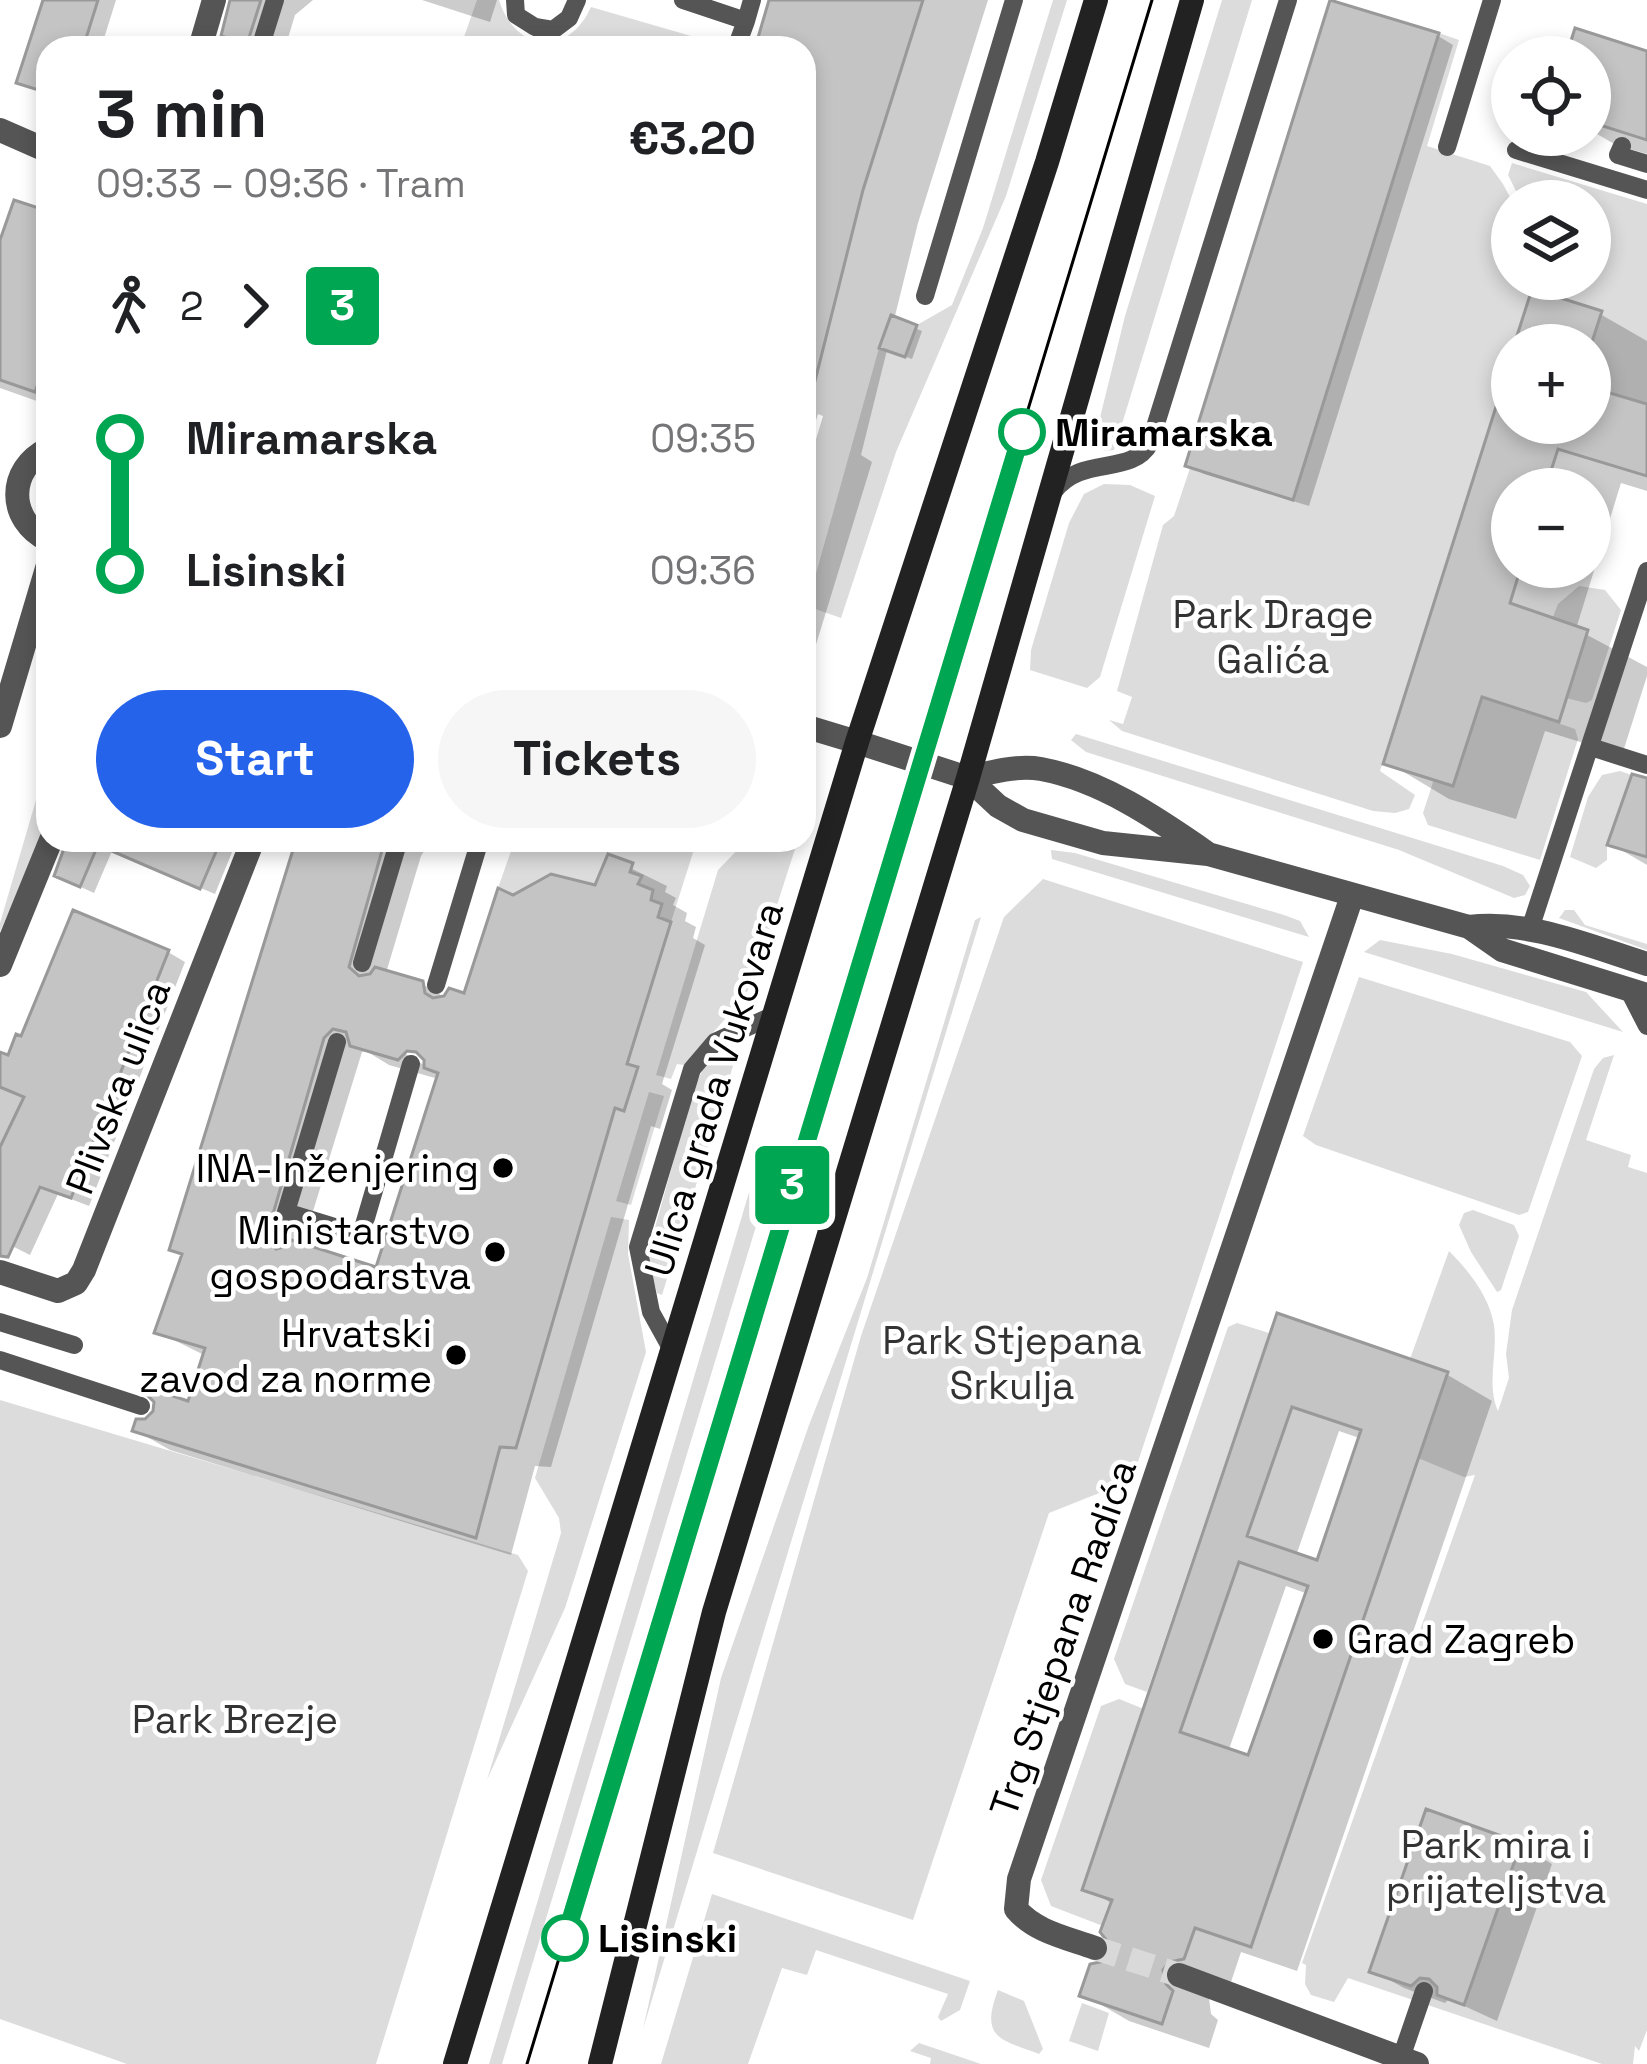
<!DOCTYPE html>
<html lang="en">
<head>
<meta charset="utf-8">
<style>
	body { margin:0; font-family:"Space Grotesk",sans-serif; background:#f6f6f6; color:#202124; height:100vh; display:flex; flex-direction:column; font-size:45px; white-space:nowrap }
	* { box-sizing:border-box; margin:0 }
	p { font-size:39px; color:#757577 }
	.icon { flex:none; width:66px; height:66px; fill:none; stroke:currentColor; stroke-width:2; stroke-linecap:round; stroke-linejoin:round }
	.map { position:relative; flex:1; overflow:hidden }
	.drawer { position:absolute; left:36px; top:36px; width:780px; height:816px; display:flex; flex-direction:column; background:#fff; border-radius:36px; box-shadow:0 6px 18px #0003 }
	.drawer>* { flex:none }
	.badge { padding:0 24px; border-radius:9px; font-size:42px; line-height:78px }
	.buttons { position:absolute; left:1491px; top:36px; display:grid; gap:24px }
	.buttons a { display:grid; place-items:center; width:120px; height:120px; border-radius:50%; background:#fff; box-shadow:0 6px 18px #0003; font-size:60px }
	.map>.badge { position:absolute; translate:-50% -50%; box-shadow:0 0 0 6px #fff }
	.legs { display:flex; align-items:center; gap:18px; height:132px; padding:0 60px; font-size:39px }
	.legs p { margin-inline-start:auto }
	.summary { display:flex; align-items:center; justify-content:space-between; height:204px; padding:0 60px }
	h1 { font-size:66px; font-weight:700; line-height:90px }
	.action { display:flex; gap:24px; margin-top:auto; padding:24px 60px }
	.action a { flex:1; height:138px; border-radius:72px; background:#2563eb; color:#fff; font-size:48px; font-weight:700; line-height:138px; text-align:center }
	.action a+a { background:#f6f6f6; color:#202124 }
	ul { padding:0 60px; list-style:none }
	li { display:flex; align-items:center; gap:42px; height:132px; font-size:45px }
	li i { display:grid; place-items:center; width:18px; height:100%; margin:0 15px; background:currentColor }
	li i::after { content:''; width:30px; height:30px; margin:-15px; border:9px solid; border-radius:50%; background:#fff }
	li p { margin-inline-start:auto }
	li:first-child i { background:linear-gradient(#0000 50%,currentColor 0) }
	li:last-child i { background:linear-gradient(currentColor 50%,#0000 0) }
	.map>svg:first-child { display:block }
	.green { fill:#dcdcdc }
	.shadow { fill:#0003; fill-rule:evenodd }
	.building { fill:#c4c4c4; stroke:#999; stroke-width:3; fill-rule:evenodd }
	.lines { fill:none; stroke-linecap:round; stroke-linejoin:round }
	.minor-tunnel { stroke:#d9d9d9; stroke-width:24; stroke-dasharray:24 12; stroke-linecap:butt }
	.service { stroke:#555; stroke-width:18 }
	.minor { stroke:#555; stroke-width:24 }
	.tertiary { stroke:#555; stroke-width:24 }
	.secondary { stroke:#222; stroke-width:24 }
	.tram { stroke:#000; stroke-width:3 }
	.line-1-casing { stroke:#fff; stroke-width:27 }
	.line-1 { stroke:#00a651; stroke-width:18 }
	.stop-1-dot { fill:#fff; stroke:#00a651; stroke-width:6 }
	.poi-dot { fill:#000; stroke:#fff; stroke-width:4.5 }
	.labels { text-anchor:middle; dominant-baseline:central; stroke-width:9; stroke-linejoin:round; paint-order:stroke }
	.stop-label { font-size:39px; font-weight:bold; fill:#000; stroke:#fff; text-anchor:start }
	.park-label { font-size:39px; fill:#333; stroke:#fff }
	.street-label { font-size:39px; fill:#000; stroke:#fff }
	.poi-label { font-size:39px; fill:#000; stroke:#fff; text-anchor:end }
</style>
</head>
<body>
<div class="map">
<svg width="1647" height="2064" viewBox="0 0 1647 2064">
	<rect width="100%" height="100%" fill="#fff"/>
	<path class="green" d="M477 0H499C515 52 568 58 591 7L698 38 695 48H522L493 39 489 48H440L464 37Z
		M1053 0H1067L1006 196 896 452 841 618 807 606 879 348 905 357 917 325 952 305 983 228Z
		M1222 0H1252L1114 450 1104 451 1094 442 1125 316Z
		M1439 33 1459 40 1427 146 1490 166 1503 184 1512 201V279H1531L1532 289 1380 771 1415 795 1409 809 1395 813 1373 811 1122 731 1109 720 1123 724 1132 697 1117 691 1163 525 1174 516 1190 468 1294 499Z
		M1512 163 1647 204V404L1590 387V348L1601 311 1539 292 1538 279H1590V201H1521L1508 175Z
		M1104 484 1130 485 1155 496 1100 677 1087 688 1030 670 1031 650 1069 523 1084 494Z
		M1579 586 1605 590 1621 610 1592 700 1586 703 1566 698 1588 630 1553 617 1558 604Z
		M1482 697 1575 729 1578 739 1540 860 1428 825 1423 813 1434 779Z
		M1076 734 1503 866 1523 875 1530 886 1525 895 1514 898 1399 850 1086 752 1071 740Z
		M48 759V829L0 931V923Z
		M1620 771 1632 775 1607 845V860L1596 868 1570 857 1588 797 1602 775Z
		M515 840H697L671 922 658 917 651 900 653 890 638 884 641 876 630 872 633 863 609 854 595 885 551 874 513 895 498 888Z
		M747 840H771L795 849 752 983 743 999 684 1065 677 1064 671 1079 656 1075 718 870Z
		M1051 850 1075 853 1284 915 1300 921 1309 937 1052 859Z
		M1043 879 1303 962 1132 1480 1049 1513 913 1920 713 1853 861 1336 1004 917Z
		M1565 910H1574L1585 925 1647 944V950L1559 918Z
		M981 917 643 2029 721 1678 809 1425 867 1278 975 920Z
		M1380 940 1452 954 1586 992 1623 1032 1364 952Z
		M1359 977 1570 1042 1582 1056 1528 1212 1519 1215 1316 1145 1303 1136Z
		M732 1044 737 1053 662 1295 657 1293 647 1256 694 1088 703 1069Z
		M1614 1055 1586 1140 1631 1155 1628 1167 1647 1173V2030L1639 2051 1635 2046 1633 2064H1602L1348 1978 1334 2002 1311 1995 1305 1984 1306 1965 1302 1963 1475 1475 1464 1477 1418 1458 1447 1372 1410 1359 1449 1251C1469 1271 1489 1296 1494 1325 1498 1354 1486 1384 1498 1411L1509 1378 1506 1354 1512 1310 1594 1069 1603 1058Z
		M649 1092 664 1096 631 1205 616 1201Z
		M765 1153 777 1157 502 2064H489L759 1159Z
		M1473 1210 1514 1225 1519 1236 1501 1290 1497 1292 1471 1252 1459 1225 1464 1213Z
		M611 1217 629 1220 628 1254 646 1352 565 1608 487 1780 561 1533 559 1518 535 1478Z
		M1237 1323 1269 1333 1147 1692 1125 1684 1114 1659 1228 1327Z
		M0 1400 518 1555 528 1571 376 2064H127L0 2019Z
		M1119 1699 1144 1709 1112 1900 1103 1926 1051 1906 1041 1880 1101 1706Z
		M712 1894 970 1981 960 2010 941 2021 938 2017 948 1994 816 1950 807 1975 782 1968 748 2064H661Z
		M998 1990 1024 2001 1043 2049 1039 2054C999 2039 980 2038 998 1990Z
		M1082 2003 1109 2013 1098 2051 1069 2041Z
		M919 2043 981 2064H930L931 2058 910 2051Z"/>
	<path class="shadow" d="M46 0H116L101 48H48V94L20 81Z
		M235 0H313L295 15 285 48H248L224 34Z
		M422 0H497L490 22Z
		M772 0H988L918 223 894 320 922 331 912 359 887 350 861 455 872 462 807 674 804 673V479L823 416 818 414 804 459V48H758Z
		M1438 36 1453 45 1309 506 1204 474 1189 465Z
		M1647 54V154L1616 145 1590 130V57H1569Z
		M48 215V405L0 388V249Z
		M1600 314 1647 341V491L1621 483 1576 629 1647 667V676L1622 755 1545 731 1516 819 1449 799 1387 762 1512 362V423H1590V345H1517ZM1512 489H1590V567H1512Z
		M1647 789V865L1611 844Z
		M68 840H237L215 894 112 851 94 893 72 883Z
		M299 840H431L421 856 386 973 422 984 446 998 466 996 513 899 596 889 610 858 667 886 665 892 676 898 673 905 687 913 685 921 696 927 693 938 705 945 662 1084 672 1090 660 1129 651 1126 551 1467 535 1466 511 1555 170 1450 135 1430 190 1404 206 1356 158 1332 185 1256 172 1248ZM395 1041 424 1058V1065L392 1046ZM366 1051 389 1065 435 1078 442 1071 378 1270 302 1247 362 1052Z
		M168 952 185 962 89 1206 58 1194 30 1255 0 1240V1055L10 1060Z
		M1279 1317 1446 1374 1492 1401 1297 1971 1241 1952 1230 1985 1209 1998 1211 2014 1218 2020 1209 2048 1129 2021 1083 1994 1107 1964 1115 1946 1113 1904 1086 1888ZM1339 1431 1362 1439 1319 1564 1296 1556ZM1286 1586 1308 1594 1250 1759 1228 1752Z
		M1520 1845 1552 1864 1497 2021 1449 1999 1445 2003 1404 1988 1372 1970Z"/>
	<path class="building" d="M43 0H98L83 48H48V93L16 83Z
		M230 0H261L247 44 221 36Z
		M769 0H923L863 190 814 385 804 384V48H755Z
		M1330 0 1439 33 1293 500 1185 466Z
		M1575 28 1647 51V140L1590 122V57H1566Z
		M14 200 48 211V356L35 392 0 380V240Z
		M1532 289 1602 311 1591 345H1514Z
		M891 315 917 325 905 357 879 348Z
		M1507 372 1512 373V423H1590V387L1647 404V476L1558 449 1545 489H1512V567H1521L1510 603 1588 630 1559 722 1482 697 1453 786 1383 764Z
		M1632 774 1647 778V857L1607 845Z
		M67 840H221L200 889 98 845 80 887 54 876Z
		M296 840H385L349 967 359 976 370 974 375 967 423 981 425 993 433 998 444 996 449 988 464 993 498 888 513 895 551 874 595 885 608 854 633 863 630 872 642 876 638 884 653 890 651 900 662 904 658 917 671 922 627 1064 638 1067 624 1111 615 1108 516 1448 500 1447 476 1538 132 1431 136 1419H145L153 1411 154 1402 146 1394 149 1388 188 1401 205 1348 154 1333 182 1254 169 1250ZM333 1029 346 1032 350 1046 398 1060 407 1051 416 1052 424 1060V1068L438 1073 376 1267 292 1240 287 1246 276 1249 266 1238 324 1038Z
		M73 910 169 950 71 1198 40 1187 8 1257 0 1256V1147L24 1097 0 1087V1052L8 1055 16 1034 21 1036Z
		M1277 1313 1448 1372 1251 1947 1195 1928 1184 1959 1169 1962 1163 1970 1166 1984 1173 1991 1162 2024 1079 1996 1090 1964 1105 1961 1111 1946 1100 1932 1112 1900 1082 1890ZM1292 1407 1361 1430 1317 1560 1247 1536ZM1239 1562 1308 1586 1248 1755 1180 1732Z
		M1426 1809 1521 1843 1464 2005 1437 1995V1987L1429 1979 1420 1978 1411 1986 1369 1972Z"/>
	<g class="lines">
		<path class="minor-tunnel" d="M1095 1948 1179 1975"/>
		<path class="service" d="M515 0 516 15 535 27 553 30 569 18 577 0
			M683 0 746 21 752 0
			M260 48 275 0
			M736 48 746 21
			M1622 146 1618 155 1647 164
			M1447 147 1492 0
			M1516 150 1647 190
			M925 296 1014 0
			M1054 491C1082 454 1131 477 1150 443L1288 0
			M1591 747 1647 765
			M1530 929 1647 571
			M362 963 399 840
			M436 985 480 840
			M1628 989 1647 1026
			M337 1042 286 1212 361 1235 411 1064
			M279 1236 286 1212
			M0 1322 74 1345
			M672 1350 651 1312 638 1247 692 1069 715 1042 774 1015
			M0 1360 141 1406
			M1401 2058 1424 1991"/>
		<path class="minor" d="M200 48 214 0
			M0 130 48 151
			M48 449C7 469 7 520 48 540
			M0 726 48 565
			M804 726 857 742
			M0 965 51 840
			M0 1272 58 1291 76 1283 84 1270 253 840
			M1095 1948C1068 1938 1035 1932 1016 1909L1019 1879 1352 896
			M1179 1975 1417 2064"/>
		<path class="tertiary" d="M857 742 968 778 998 806 1023 820 1103 843 1208 854 1469 927 1502 950 1647 995
			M968 778C991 772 1017 765 1041 769 1101 780 1158 819 1207 853
			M1469 927C1530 920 1589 946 1647 964"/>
		<path class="secondary" d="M455 2064 857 742 1047 162 1096 0
			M600 2064 714 1612 968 778 1192 0"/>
		<path class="tram" d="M527 2064 1152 0"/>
	</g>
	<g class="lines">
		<defs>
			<path id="line-1" d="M565 1938 1022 432"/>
		</defs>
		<use href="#line-1" class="line-1-casing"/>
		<use href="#line-1" class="line-1"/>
	</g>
	<g class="stop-1-dot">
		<circle cx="1022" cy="432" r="21"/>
		<circle cx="565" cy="1938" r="21"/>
	</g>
	<g class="poi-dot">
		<circle cx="503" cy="1168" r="12"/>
		<circle cx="495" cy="1252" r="12"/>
		<circle cx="456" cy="1355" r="12"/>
		<circle cx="1323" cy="1639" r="12"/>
	</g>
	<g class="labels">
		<g class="stop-label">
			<text x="1055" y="432">Miramarska</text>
			<text x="598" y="1938">Lisinski</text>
		</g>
		<g class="park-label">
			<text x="1273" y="614">Park Drage<tspan x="1273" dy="45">Galića</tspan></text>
			<text x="1012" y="1340">Park Stjepana<tspan x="1012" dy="45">Srkulja</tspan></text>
			<text x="235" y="1719">Park Brezje</text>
			<text x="1496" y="1844">Park mira i<tspan x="1496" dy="45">prijateljstva</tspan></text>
		</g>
		<g class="street-label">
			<text transform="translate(118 1087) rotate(-69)">Plivska ulica</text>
			<text transform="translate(714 1089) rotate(-73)">Ulica grada Vukovara</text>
			<text transform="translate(1063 1638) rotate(-71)">Trg Stjepana Radića</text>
		</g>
		<g class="poi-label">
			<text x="479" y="1168">INA-Inženjering</text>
			<text x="471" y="1230">Ministarstvo<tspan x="471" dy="45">gospodarstva</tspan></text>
			<text x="432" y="1333">Hrvatski<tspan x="432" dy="45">zavod za norme</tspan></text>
			<text x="1347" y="1639" text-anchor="start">Grad Zagreb</text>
		</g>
	</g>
</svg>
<div class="buttons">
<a><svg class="icon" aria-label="locate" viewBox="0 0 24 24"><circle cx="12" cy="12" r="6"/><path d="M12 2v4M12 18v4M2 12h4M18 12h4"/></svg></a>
<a><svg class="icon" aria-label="layers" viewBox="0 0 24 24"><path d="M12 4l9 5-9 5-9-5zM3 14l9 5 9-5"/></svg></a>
<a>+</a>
<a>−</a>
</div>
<b class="badge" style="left:792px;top:1185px;background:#00a651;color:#fff">3</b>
<section class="drawer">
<div class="summary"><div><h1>3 min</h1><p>09:33 – 09:36 · Tram</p></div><b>€3.20</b></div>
<div class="legs"><svg class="icon" aria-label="walk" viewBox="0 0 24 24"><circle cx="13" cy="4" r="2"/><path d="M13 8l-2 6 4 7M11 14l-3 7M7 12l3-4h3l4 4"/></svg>2<svg class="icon" aria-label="forward" viewBox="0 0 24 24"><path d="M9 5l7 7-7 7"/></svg><b class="badge" style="background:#00a651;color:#fff">3</b></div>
<ul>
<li><i style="color:#00a651"></i><b>Miramarska</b><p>09:35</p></li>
<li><i style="color:#00a651"></i><b>Lisinski</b><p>09:36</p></li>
</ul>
<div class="action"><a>Start</a><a>Tickets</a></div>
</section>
</div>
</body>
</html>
